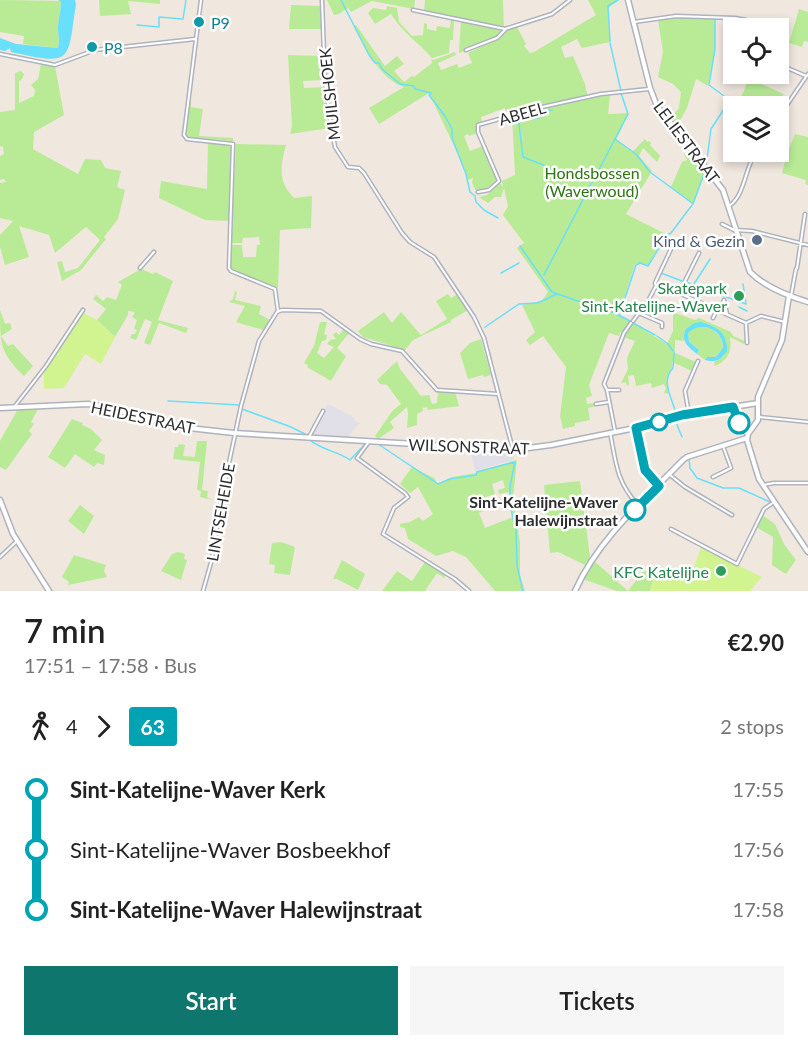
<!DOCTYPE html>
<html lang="en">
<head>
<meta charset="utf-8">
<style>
	body { margin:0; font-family:Lato,sans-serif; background:#f6f6f6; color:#222; height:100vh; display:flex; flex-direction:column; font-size:22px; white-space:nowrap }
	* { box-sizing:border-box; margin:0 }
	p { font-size:20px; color:#767676 }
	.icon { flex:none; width:33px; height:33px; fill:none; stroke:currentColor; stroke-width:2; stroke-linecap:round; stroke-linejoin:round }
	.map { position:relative; height:591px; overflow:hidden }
	.panel { display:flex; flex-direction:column; background:#fff; flex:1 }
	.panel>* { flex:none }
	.badge { padding:0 12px; border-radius:4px; font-size:21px; line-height:39px }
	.fabs { position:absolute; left:723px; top:18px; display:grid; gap:12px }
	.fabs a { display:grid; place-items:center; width:66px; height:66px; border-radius:0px; background:#fff; box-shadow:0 3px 9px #0003; font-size:30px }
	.map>.badge { position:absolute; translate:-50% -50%; box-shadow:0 0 0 3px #fff }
	.legs { display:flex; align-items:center; gap:9px; height:66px; padding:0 24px; font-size:20px }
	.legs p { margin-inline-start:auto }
	.head { display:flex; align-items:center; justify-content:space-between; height:102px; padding:0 24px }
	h1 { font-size:33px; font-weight:600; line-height:45px }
	.cta { display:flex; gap:12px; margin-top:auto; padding:12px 24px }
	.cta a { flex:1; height:69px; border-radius:0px; background:#0f766e; color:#fff; font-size:24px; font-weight:600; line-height:69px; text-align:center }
	.cta a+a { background:#f6f6f6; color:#222 }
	ul { padding:0 24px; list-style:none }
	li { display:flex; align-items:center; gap:21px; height:60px; font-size:22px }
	li i { display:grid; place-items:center; width:9px; height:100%; margin:0 8px; background:currentColor }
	li i::after { content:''; width:15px; height:15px; margin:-8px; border:4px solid; border-radius:50%; background:#fff }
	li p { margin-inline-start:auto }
	li:first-child i { background:linear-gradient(#0000 50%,currentColor 0) }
	li:last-child i { background:linear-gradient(currentColor 50%,#0000 0) }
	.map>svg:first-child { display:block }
	.industrial { fill:#e1dfe8 }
	.green { fill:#b9eb96; fill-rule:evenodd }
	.pitch { fill:#d1f491 }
	.water { fill:#68dffb }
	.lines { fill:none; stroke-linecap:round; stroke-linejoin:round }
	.stream { stroke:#68dffb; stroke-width:1.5 }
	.street-casing { stroke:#aeb3be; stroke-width:5 }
	.secondary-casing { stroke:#aeb3be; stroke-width:7 }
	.street { stroke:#fff; stroke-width:2 }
	.secondary { stroke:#fff; stroke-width:4 }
	.line-1-casing { stroke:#fff; stroke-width:14 }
	.line-1 { stroke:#00a3b4; stroke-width:9 }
	.culture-dot { fill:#0f9aa8; stroke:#fff; stroke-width:2 }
	.service-dot { fill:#5c6f8a; stroke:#fff; stroke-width:2 }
	.leisure-dot { fill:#2e9e5b; stroke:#fff; stroke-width:2 }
	.stop-1-dot { fill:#fff; stroke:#00a3b4; stroke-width:3 }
	.labels { text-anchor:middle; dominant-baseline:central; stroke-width:5; stroke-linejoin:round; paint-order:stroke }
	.culture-label { font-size:16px; fill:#0d838f; stroke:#fff; text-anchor:start }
	.street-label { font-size:16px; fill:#2d2d2d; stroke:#fff }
	.park-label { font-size:16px; fill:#2e7413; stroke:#fff }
	.service-label { font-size:16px; fill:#4e5e75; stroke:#fff; text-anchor:end }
	.leisure-label { font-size:16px; fill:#27864d; stroke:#fff; text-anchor:end }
	.stop-label { font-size:16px; font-weight:bold; fill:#2d2d2d; stroke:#fff; text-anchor:end }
</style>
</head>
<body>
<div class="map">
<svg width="808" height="591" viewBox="0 0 808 591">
	<rect width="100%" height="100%" fill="#f0e7df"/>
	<path class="industrial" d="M328 404 355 418 354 420 360 423 347 438 310 436Z
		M470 450 513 452 514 460 478 470 476 473Z"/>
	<path class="green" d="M0 0 61 1C61 10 58 19 58 27 58 35 60 41 58 48L23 44 24 36 0 32Z
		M99 0H160V4L128 1 131 14 100 16Z
		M327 0H415L414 9 372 1 351 12 348 8 339 14 334 15Z
		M425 0H503L504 28 424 11Z
		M588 0H619L608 8 610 42 582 48 577 39 561 47 565 58 573 56 585 84 588 98 610 95 608 114 629 113 616 140 632 152 645 139 647 142 649 141 651 143 650 145 660 156 657 162 643 148 639 156 652 171 626 214 666 234 648 265 640 263 635 264 619 314 614 313 630 321 623 333 620 332 619 336 609 333 589 385 592 396 586 398 587 404 595 403 596 406 588 408 590 420 575 423V426L563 429 560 416 566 367 543 336 530 345 526 340 535 332 522 305 542 301 548 292 517 248 524 243 503 215 508 206 504 188 501 197H495L488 203 479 197 487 195 500 183 503 187 502 181 515 175 512 116 529 112 532 119 542 116 541 110 553 107 552 104 509 116 505 108 481 117 482 122 476 126 477 133 469 136 468 134 464 136 470 151 483 146 497 179 496 182 484 190 476 191 472 183 473 178 467 180 464 167 429 93 379 124 369 108 404 87C380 79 365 48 354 27L356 25 385 66 397 56 404 64 394 71 404 82 412 76 414 77 432 63 431 59 434 60 455 52 456 55 438 63 441 70 457 64 459 68 472 63 468 53 502 37 506 31 517 27 526 44 524 46 530 53 534 52 596 15Z
		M291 5 321 6V29H289Z
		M387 6 397 8 399 22 412 36 423 35 424 23 427 24V29L436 31 437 26 450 28 451 19 454 20 453 40H450L449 53 432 58C419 43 402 32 391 14L375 24 368 13 373 8 386 10Z
		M799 9 808 12V42L804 41 802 47 789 43Z
		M681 18H715V51L708 86 696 79 687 108 675 129 669 120 679 108 681 92 673 84 658 77 663 52 658 20Z
		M461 21 504 30 503 33 483 44 459 53Z
		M288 55 322 56 324 80 303 81 304 88 325 87 330 128 290 134 292 126Z
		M41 64 55 66 64 115 34 132 33 149 78 174 85 159 101 160 105 168 121 171 117 187 125 190 118 219 104 237 106 239 81 270 62 281 57 262 62 261 65 272 78 268 100 240 86 227 55 253 49 235 19 226 29 257 5 265 0 247V235L13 221 0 218V183L6 182 4 179 0 180V156L4 154 3 147 0 146V112L15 110V73L21 71 24 74 22 79 19 81V103L34 96 35 90 31 85 38 79Z
		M748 78 784 94 780 99 776 97 771 104 768 103 766 106H738L736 105 744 91Z
		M188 101H191V107L203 109 199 136 233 138V141L188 137 185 132Z
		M795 134 808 137V185L805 184 806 180 782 173 785 162 772 157 776 152H778L782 144 790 147Z
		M208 142 229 144 232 145 229 221 205 220 159 198 161 181 207 189Z
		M236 144 286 145C280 167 278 182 294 198L312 196 311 228 280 230 278 288 233 270 230 265 231 245H242L243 257H256L257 245H260L259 237 243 238 242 243H231Z
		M689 151 706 170 693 204 671 187 682 162 687 160 684 155Z
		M141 269 153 274 155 272 173 281 158 320 188 328 186 333 159 323 150 345 144 343 152 322 145 319 136 340 130 338 132 334H135L137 330 134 329 137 320 132 317 135 312 128 311V315L115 337 97 320 106 309 93 299 96 295 103 301 107 297 116 300 122 285 118 282Z
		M235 291 237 292 235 300 261 306 259 314 270 320 263 330 236 322 245 306 229 302 233 299Z
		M448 294 451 298 458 294 468 310 451 320V322L413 340 405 350 363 337 358 331 384 312 392 323 401 312 421 335 447 319 436 301Z
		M0 310 5 324 10 323 12 329 1 336 8 346 13 344 33 366 24 376C0 353 0 344 0 310Z
		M675 313 695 320 699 318 731 332 733 336 745 341 744 344 730 337C732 351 729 360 715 366L714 362 724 356 726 340 708 324 691 325 684 334V341L675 340V353L696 362 692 371 672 362V368L668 375V394L664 393 666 388 664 384 652 388 651 383 636 386 634 375 628 376 629 385 627 386 626 382 621 383 628 369 627 358 635 341 623 337 633 323 667 344 673 331V314Z
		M320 322H327L324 334 327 335 326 340 322 341 317 353 324 358 334 347 327 344 330 340 336 339 333 335 336 332 339 335 344 329 349 333 337 348 346 356 331 381 307 367 308 365 304 363 314 346Z
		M701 326C714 329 723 334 723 348L716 357H707L705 360 697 354 699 350 689 342 688 333 693 327Z
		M481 339 491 375 484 377 483 375 468 379 460 353 470 343Z
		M397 361 400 369 421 396 429 395 432 404 437 403 438 391 455 392 459 406 428 410 427 407 422 408 423 411 417 414V425L407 428 408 414 407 407 390 422 394 428 378 439 375 436 393 410 401 404 387 385 380 384 377 380Z
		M39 407 31 422 34 424 29 431 32 434 6 470 0 467V441L18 409Z
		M72 419 83 423 82 425 91 429 102 440 94 450 105 455 104 465 97 463 94 467 75 454 65 468 48 457Z
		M197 441H207L202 490 208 491 207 497 213 500 200 497 201 491 197 490 200 462 173 459 175 447H178L179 444 185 445 183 456 195 457Z
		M517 460 513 498 520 542V575L525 591H495L466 557 453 551 436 556 408 539 405 528 400 527V524L410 522 419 517 423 521 433 514 418 487 410 493 400 484 412 467 434 478 438 484 452 477 476 473 478 471ZM503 480 505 488 498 490 499 494 509 492 513 517 485 528 479 513 498 505 496 501 488 504 486 497 495 494 492 484Z
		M580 481 590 557 585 565 558 552 550 553 544 485Z
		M80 505 94 516 84 534 68 521Z
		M762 515 775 524 784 544 796 560 786 574 772 565 773 537 756 527Z
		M281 542 295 547 290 575 274 573 275 565 269 564 272 543Z
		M178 552 185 554 184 559 187 560 181 580 161 571 172 554Z
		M74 555 106 565 104 571 107 577 68 585 69 582 62 577Z
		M342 560 365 574 358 590 337 579H333Z
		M593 560 628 591 644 570 654 577 650 591H617L583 579Z
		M425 562 446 575 444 578 437 573 425 591H382L397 571 412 581Z"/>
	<path class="pitch" d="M83 313 97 320 115 337 101 364 85 354 64 388 44 389V371Z
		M701 547 762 577 750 591H650L658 566 690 578Z"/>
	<path class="water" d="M58 0H75L76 4C67 62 74 66 11 52L10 48 5 51 0 50V38L16 44 58 48C60 41 58 35 58 27 58 19 61 11 61 2Z
		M701 322C717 327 728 333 727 351 721 360 715 363 705 360L707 357H716L723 348C724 330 701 320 688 333L689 342 699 350 697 354C688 347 680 341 686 329L694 323Z"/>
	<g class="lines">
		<path class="stream" d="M341 0 369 55 375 63H379L382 69 400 84 414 86 415 89 431 93 429 95 445 116 452 129V138L466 174 470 192 475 196 476 202 484 210 498 218
			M137 25 159 27V17L183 19 186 0
			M610 41 608 6 618 0
			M610 43 621 91
			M552 110 545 111 541 117 532 119 527 114 518 116 523 157 564 173
			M615 139 636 154 650 172 692 203
			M706 166 711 129 724 109V96L709 85 715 49V19
			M592 183 628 114 621 93
			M693 204 705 171
			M520 246 552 292 578 301 601 306 630 321
			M501 273 519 263
			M661 273 682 281
			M544 275 591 184
			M686 282 724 296
			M694 284 710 259
			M550 297 557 294
			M726 297 746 304 743 284
			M739 307 747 311
			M619 316 636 265 640 263 648 266 667 235 671 233 692 205
			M633 323 655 335
			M485 327 519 304 537 303 549 298
			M657 336 668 344 673 351
			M674 353 673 368C660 382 673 399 676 414
			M168 401 240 405 239 409
			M242 409 291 427 307 435
			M675 420 682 437
			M309 439C320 450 338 451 350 460L366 443 378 444 438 484 450 479 476 475 477 472 515 462 510 486V505L516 531 517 566 523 591
			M689 459 690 468 697 478 723 488H739L770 502"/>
		<defs>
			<path id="street" d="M201 0 184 135 187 139 233 144 229 268 231 271 275 289 278 311
				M322 0 325 81 330 118 335 147 348 167 359 168 364 173 402 233 410 242 434 257 474 317 484 338 513 450
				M413 10 505 29 552 14 570 0
				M634 22 676 16 735 18 746 20 760 28
				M466 50 497 38 505 30
				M0 54 55 65 95 50 195 39
				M778 64 806 76
				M778 118 808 74
				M478 192 489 190 499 181 478 132V125L542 107 601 94 649 89
				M729 206C745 196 745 167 756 152
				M722 224 734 230 752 231 808 245
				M140 268 154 252
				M797 268 805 214
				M656 286 655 283 671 249
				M679 293 746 323
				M791 296 796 269
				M724 300 727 314
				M720 311 724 300
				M641 314 656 286 679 293 699 253
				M713 318 717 310
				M633 321 639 313 662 323V327
				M747 343 746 323 761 316 785 322
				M607 390H619
				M596 404 609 402
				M15 406 46 366 83 310
				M689 414 685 391 698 361
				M759 417 808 422
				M637 429 645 470 657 485
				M615 431 607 390 604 384 624 333 631 323
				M610 432C616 462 616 481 637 504
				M309 437 323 411
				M368 443 357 458 405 493 408 497 394 508 383 534 455 579 469 591
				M670 475 685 487 732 515
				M713 477 731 468 723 446
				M763 485 774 483H808
				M671 529 737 564 764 509 774 502
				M0 557 17 541
				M203 591 212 559 221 501 241 406 259 341 277 312 282 310 321 311 360 339 371 344 402 351 437 390 498 394"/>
			<path id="secondary" d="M628 0 650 88 657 106 723 190 750 272C765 287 788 296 808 302
				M789 296 782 340 758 397V420L748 434 747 440 759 479 808 552
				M733 407 741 427 748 434
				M0 408 88 404 107 407 171 426 234 433 513 450 551 445 650 425 682 415 758 403
				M0 500 13 534 49 591
				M575 591C598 539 644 500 683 460L687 457 747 438"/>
		</defs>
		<use href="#street" class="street-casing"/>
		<use href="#secondary" class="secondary-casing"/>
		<use href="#street" class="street"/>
		<use href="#secondary" class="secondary"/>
	</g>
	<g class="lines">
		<defs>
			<path id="line-1" d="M635 510 659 486 645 470 636 428 682 415 733 407 739 423"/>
		</defs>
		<use href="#line-1" class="line-1-casing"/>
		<use href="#line-1" class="line-1"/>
	</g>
	<g class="culture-dot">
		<circle cx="199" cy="22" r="6"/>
		<circle cx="92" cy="47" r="6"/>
	</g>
	<circle class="service-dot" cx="757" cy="240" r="6"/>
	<g class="leisure-dot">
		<circle cx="739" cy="296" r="6"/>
		<circle cx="721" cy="571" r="6"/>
	</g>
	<g class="stop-1-dot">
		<circle cx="659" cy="422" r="8"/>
		<circle cx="739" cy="423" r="10"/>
		<circle cx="635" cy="510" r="10"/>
	</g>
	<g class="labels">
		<g class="culture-label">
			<text x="211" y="22">P9</text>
			<text x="104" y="47">P8</text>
		</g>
		<g class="street-label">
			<text transform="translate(329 94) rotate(-96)">MUILSHOEK</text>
			<text transform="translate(522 113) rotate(-16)">ABEEL</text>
			<text transform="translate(687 142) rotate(53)">LELIESTRAAT</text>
			<text transform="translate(143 417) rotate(12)">HEIDESTRAAT</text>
			<text transform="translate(469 446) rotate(2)">WILSONSTRAAT</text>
			<text transform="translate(220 512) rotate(-80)">LINTSEHEIDE</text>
		</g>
		<g class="park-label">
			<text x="592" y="172">Hondsbossen<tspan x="592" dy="18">(Waverwoud)</tspan></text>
		</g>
		<g class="service-label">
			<text x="745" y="240">Kind &amp; Gezin</text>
		</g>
		<g class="leisure-label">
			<text x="727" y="287">Skatepark<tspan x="727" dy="18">Sint-Katelijne-Waver</tspan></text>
			<text x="709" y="571">KFC Katelijne</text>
		</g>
		<g class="stop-label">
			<text x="618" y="501">Sint-Katelijne-Waver<tspan x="618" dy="18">Halewijnstraat</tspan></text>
		</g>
	</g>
</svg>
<div class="fabs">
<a><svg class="icon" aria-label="locate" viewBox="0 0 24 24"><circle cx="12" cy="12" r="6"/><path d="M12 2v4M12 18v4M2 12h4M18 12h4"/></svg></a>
<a><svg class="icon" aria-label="layers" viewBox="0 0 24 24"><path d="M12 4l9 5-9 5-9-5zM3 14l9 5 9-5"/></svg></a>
</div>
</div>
<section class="panel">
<div class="head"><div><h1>7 min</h1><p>17:51 – 17:58 · Bus</p></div><b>€2.90</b></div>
<div class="legs"><svg class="icon" aria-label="walk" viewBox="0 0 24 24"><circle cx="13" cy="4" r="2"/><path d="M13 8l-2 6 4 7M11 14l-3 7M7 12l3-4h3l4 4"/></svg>4<svg class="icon" aria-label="forward" viewBox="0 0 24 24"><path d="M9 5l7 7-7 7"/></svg><b class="badge" style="background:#00a3b4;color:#fff">63</b><p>2 stops</p></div>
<ul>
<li><i style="color:#00a3b4"></i><b>Sint-Katelijne-Waver Kerk</b><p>17:55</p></li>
<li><i style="color:#00a3b4"></i><span>Sint-Katelijne-Waver Bosbeekhof</span><p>17:56</p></li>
<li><i style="color:#00a3b4"></i><b>Sint-Katelijne-Waver Halewijnstraat</b><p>17:58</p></li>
</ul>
<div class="cta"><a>Start</a><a>Tickets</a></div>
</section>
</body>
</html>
